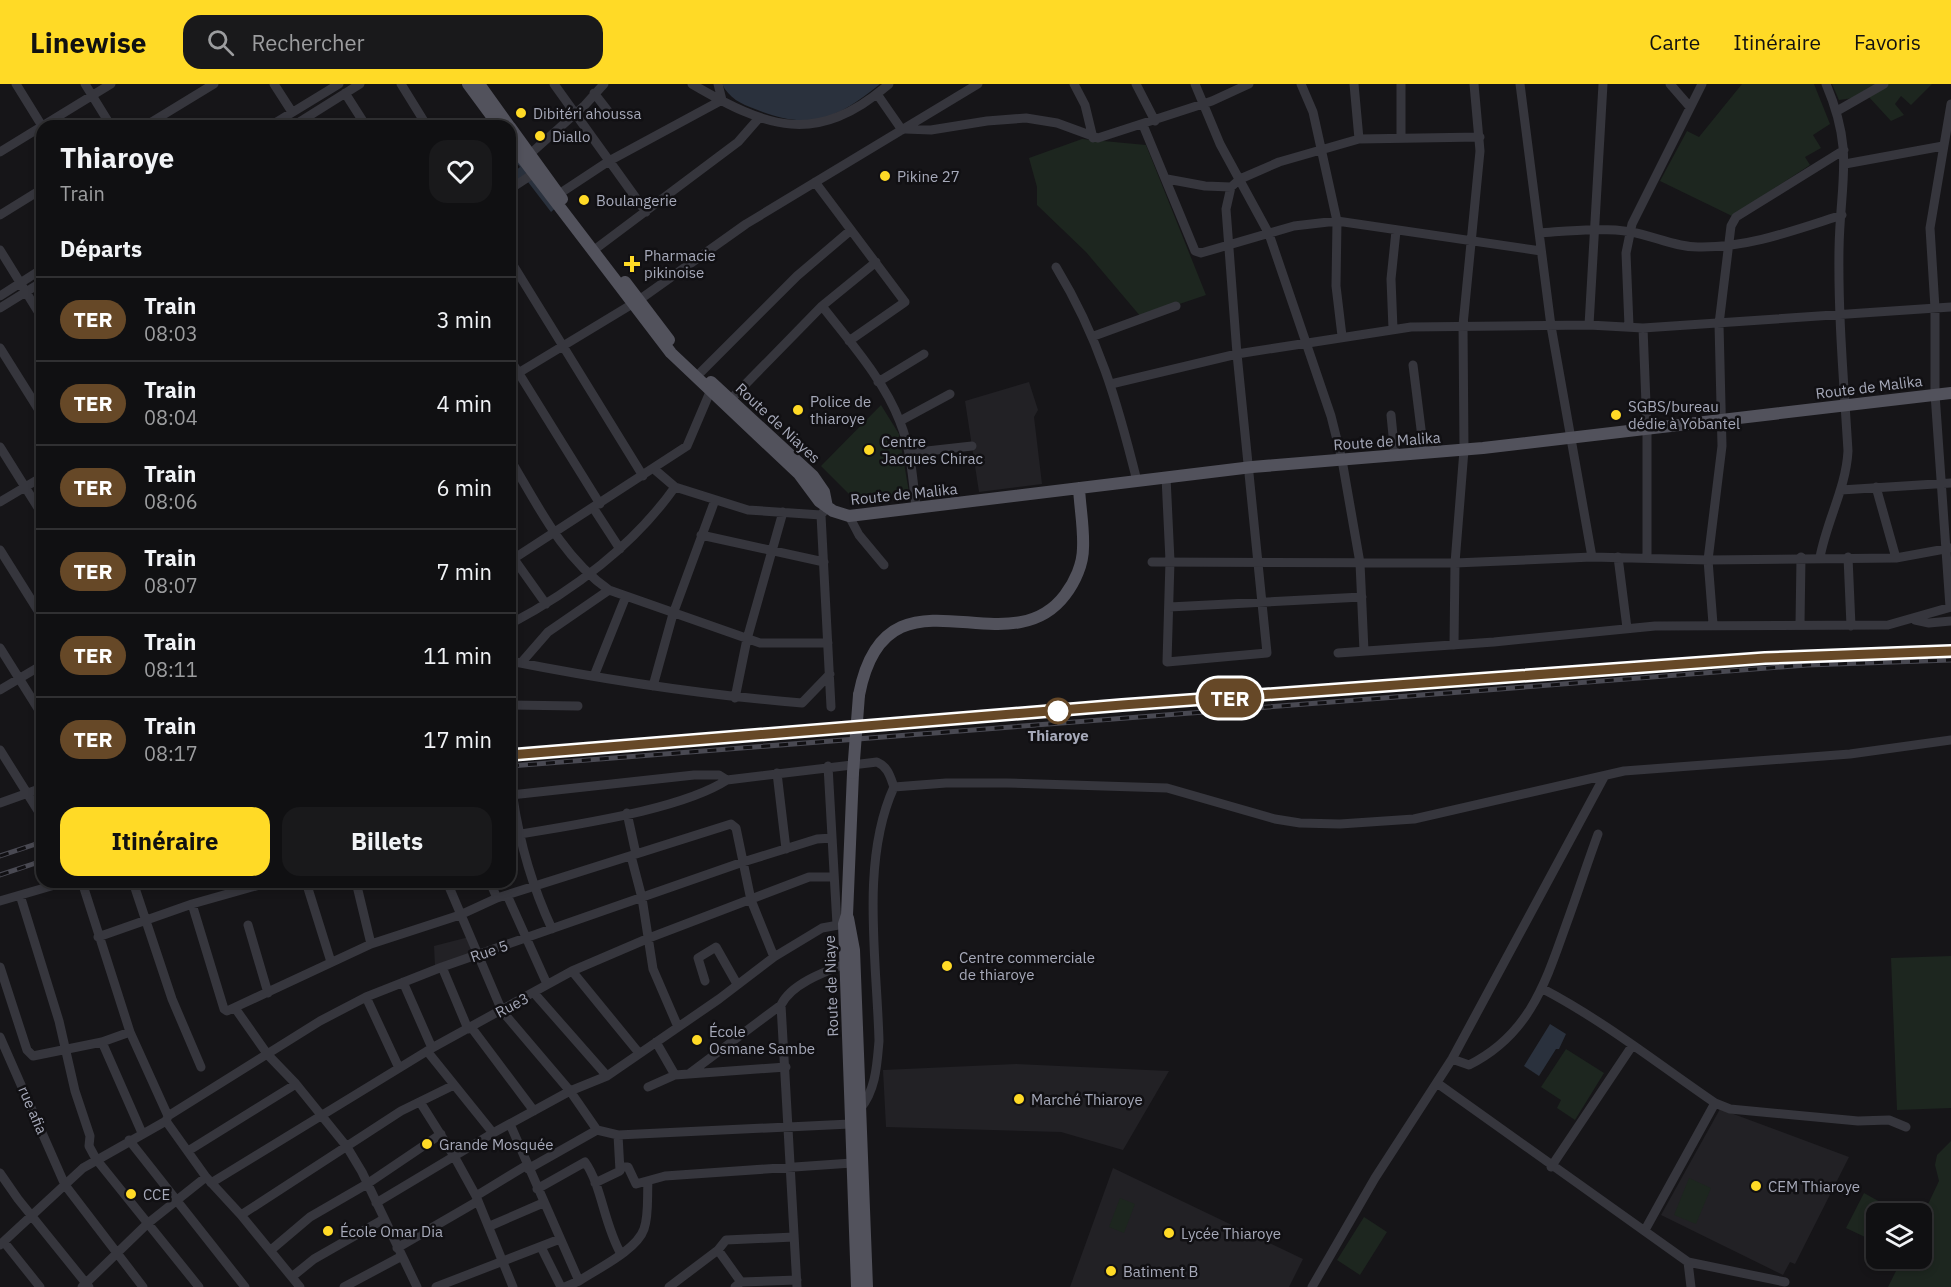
<!DOCTYPE html>
<html lang="fr">
<head>
<meta charset="utf-8">
<style>
	body { margin:0; font-family:"IBM Plex Sans",sans-serif; background:#19191b; color:#f1f3f6; height:100vh; display:flex; flex-direction:column; font-size:22px; white-space:nowrap }
	* { box-sizing:border-box; margin:0 }
	p { font-size:20px; color:#9c9d9f }
	.icon { flex:none; width:33px; height:33px; fill:none; stroke:currentColor; stroke-width:2; stroke-linecap:round; stroke-linejoin:round }
	.map { position:relative; flex:1; overflow:hidden }
	.side { position:absolute; left:36px; top:36px; width:480px; height:768px; display:flex; flex-direction:column; background:#101012; border-radius:18px; box-shadow:0 3px 9px #0003,0 0 0 2px #303032 }
	.side>* { flex:none }
	.badge { padding:0 12px; border-radius:20px; font-size:21px; line-height:39px }
	.controls { position:absolute; left:1866px; top:1119px; display:grid; gap:12px }
	.controls a { display:grid; place-items:center; width:66px; height:66px; border-radius:12px; background:#101012; box-shadow:0 3px 9px #0003,0 0 0 2px #303032; font-size:30px }
	.map>.badge { position:absolute; translate:-50% -50%; box-shadow:0 0 0 3px #fff }
	h2 { padding:0 24px; font-size:22px; line-height:54px }
	.round { display:grid; place-items:center; flex:none; width:63px; height:63px; border-radius:18px; background:#19191b }
	.headline { display:flex; align-items:center; justify-content:space-between; height:102px; padding:0 24px }
	h1 { font-size:28px; font-weight:700; line-height:45px }
	.cta { display:flex; gap:12px; margin-top:auto; padding:12px 24px }
	.cta a { flex:1; height:69px; border-radius:18px; background:#ffda26; color:#111; font-size:24px; font-weight:700; line-height:69px; text-align:center }
	.cta a+a { background:#19191b; color:#f1f3f6 }
	ul { padding:0; list-style:none }
	li { display:flex; align-items:center; gap:18px; height:84px; padding:0 24px; border-top:2px solid #303032 }
	li div { flex:1 }
	li b { display:block; font-size:22px }
	li em { font-style:normal }
	li .badge { min-width:66px; font-weight:700; text-align:center }
	header { display:flex; align-items:center; gap:36px; box-sizing:border-box; height:84px; padding:0 30px; background:#ffda26; color:#111 }
	header strong { font-size:28px }
	nav { display:flex; gap:33px; margin-inline-start:auto; font-size:21px }
	.search { width:420px; height:54px; background:#19191b; display:flex; align-items:center; gap:15px; box-sizing:border-box; padding:0 21px; border-radius:18px; color:#9c9d9f; font-size:22px }
	.map>svg:first-child { display:block }
	.built { fill:#222125 }
	.green { fill:#1d261f }
	.water { fill:#2a313d }
	.lines { fill:none; stroke-linecap:round; stroke-linejoin:round }
	.minor { stroke:#36363d; stroke-width:9 }
	.major { stroke:#52525c; stroke-width:12 }
	.rail-casing { stroke:#494952; stroke-width:5 }
	.rail { stroke:#111013; stroke-width:3; stroke-dasharray:9; stroke-linecap:butt }
	.major-bridge { stroke:#52525c; stroke-width:12 }
	.line-casing { stroke:#fff; stroke-width:14 }
	.line { stroke:#664827; stroke-width:9 }
	.poi-dot { fill:#ffda26; stroke:#111013; stroke-width:2 }
	.stop-dot { fill:#fff; stroke:#664827; stroke-width:3 }
	.labels { text-anchor:middle; dominant-baseline:central; stroke-width:5; stroke-linejoin:round; paint-order:stroke }
	.poi-label { font-size:15px; fill:#a6a9b9; stroke:#111013; text-anchor:start }
	.street-label { font-size:15px; fill:#a6a9b9; stroke:#111013 }
	.stop-label { font-size:15px; font-weight:bold; fill:#a6a9b9; stroke:#111013 }
</style>
</head>
<body>
<header>
<strong>Linewise</strong>
<div class="search"><svg class="icon" aria-label="search" viewBox="0 0 24 24"><circle cx="10" cy="10" r="6"/><path d="M15 15l6 6"/></svg>Rechercher</div>
<nav><a>Carte</a><a>Itinéraire</a><a>Favoris</a></nav>
</header>
<div class="map">
<svg width="1951" height="1203" viewBox="0 0 1951 1203">
	<rect width="100%" height="100%" fill="#161518"/>
	<path class="built" d="M1029 298 1038 326 1034 333 1042 400 979 408 965 317Z
		M469 853 473 869 435 882 434 862Z
		M1016 980 1169 987 1123 1066 1061 1048 886 1043 883 986Z
		M1720 1025 1849 1073 1795 1180 1790 1178 1783 1191 1661 1131Z
		M1113 1084 1303 1175 1289 1203H1070Z"/>
	<path class="green" d="M1742 0H1814L1830 40 1813 51 1821 64 1805 73 1810 81 1732 132 1660 97 1687 47 1699 53Z
		M1832 0H1932L1911 21 1901 12 1895 20 1904 31 1891 37 1868 12 1839 16Z
		M1082 55 1146 61 1206 211 1141 233 1086 168 1037 121V103L1029 74Z
		M881 321 899 350 910 414 858 419 821 382Z
		M1951 872V1024L1897 1026 1891 874Z
		M1566 965 1604 989 1575 1036 1557 1024 1561 1016 1541 1003Z
		M1951 1057V1203H1888L1902 1175 1922 1174V1133L1939 1097 1935 1081 1937 1071Z
		M1689 1094 1711 1104 1696 1140 1674 1131Z
		M1864 1109 1882 1119 1865 1153 1846 1144Z
		M1120 1114 1135 1120 1124 1149 1109 1143Z
		M1364 1133 1387 1148 1360 1191 1337 1176Z"/>
	<path class="water" d="M722 0H880C836 36 809 47 755 25 741 20 729 14 722 0Z
		M510 42 566 115 551 128 528 98 510 108V91L520 83 510 70Z
		M1550 940 1566 950 1559 965H1556L1539 992 1524 982Z"/>
	<g class="lines">
		<path class="minor" d="M16 0 42 42
			M85 0 111 42
			M274 0 292 28
			M401 0 427 42
			M554 0 646 128
			M692 0C767 44 816 63 889 0
			M1074 0 1085 21 1093 54
			M1136 0 1155 37
			M1195 0 1220 60 1269 150 1331 332 1342 376 1360 479 1364 567
			M1301 0 1313 28 1337 137 1336 202 1342 252
			M1354 0 1359 55
			M1520 0 1551 242 1592 473
			M1670 0 1690 23
			M345 9 366 42
			M594 9 608 27
			M877 10 902 46
			M1837 27 1884 0
			M1143 41 1195 167 1201 169 1294 142 1337 137 1541 167
			M145 42 214 0
			M270 42 339 0
			M293 42 360 0
			M905 45 931 46 987 37 1026 34 1057 39 1098 54 1212 17 1249 0
			M1401 54V0
			M0 68 111 0
			M530 70 585 21 604 0
			M1845 80 1943 62
			M1167 95 1205 102 1231 103 1240 95 1279 78 1359 55 1480 53
			M815 98 905 218 849 257
			M510 105 533 90
			M559 110 609 77 722 16 718 0
			M0 131 42 105
			M1539 149C1569 147 1601 143 1631 148 1654 152 1675 163 1698 163 1748 164 1795 146 1842 131
			M598 163 738 58 759 34
			M0 166 42 234
			M510 176 643 392
			M1056 183C1099 254 1117 317 1137 397
			M0 212 42 185
			M822 222C850 258 884 296 900 338 911 365 913 396 916 424
			M0 224 42 198
			M1589 241 1603 0
			M1629 242 1626 169 1632 140 1702 0
			M1643 244 1647 345V474
			M1393 245 1391 195 1396 147
			M1094 252 1176 222
			M0 264 42 331
			M510 275 600 420
			M1413 281 1424 369
			M701 288 797 192 851 146
			M510 294 639 216 746 140 978 0
			M878 298 924 270
			M1111 300 1237 270 1411 243 1589 241 1643 244 1951 223
			M731 315 822 222 876 178
			M1391 331 1395 372
			M900 337 950 310
			M0 363 42 430
			M909 369 972 362
			M510 375C538 422 563 474 609 506L760 559H828
			M654 385 675 403 748 426 821 431
			M1166 393 1170 477 1167 578 1267 569 1237 270 1226 125 1231 103
			M1876 403 1896 474
			M1841 406 1951 399
			M0 418 42 393
			M827 423 821 431 831 623
			M594 425 620 465
			M849 432 859 451 884 481
			M701 451 824 478
			M0 466 42 533
			M1618 473 1627 544
			M1820 473C1827 436 1846 404 1848 367 1844 300 1838 233 1839 166 1840 97 1855 68 1826 0
			M1848 473 1851 542
			M514 475 546 520
			M510 477 687 362 710 308
			M1152 478 1455 479 1592 473 1708 476 1896 474 1951 464
			M1169 523 1362 513
			M1950 523 1935 310V224L1930 144 1951 20
			M1915 536 1929 539 1951 537
			M510 540C573 507 634 461 675 403
			M1713 540 1708 476 1722 362 1719 240 1731 142 1736 133 1844 66
			M1800 540 1801 473
			M1454 561 1455 479 1464 366 1463 241 1480 67 1474 0
			M0 564 42 631
			M1338 569 1494 558 1655 542 1888 541 1951 523
			M510 577C606 596 704 611 802 619L830 590
			M521 579 548 548 609 506
			M594 592 626 512
			M653 602 673 530 715 416
			M0 606 42 581
			M735 614 747 555 783 428
			M510 621 578 622
			M0 666 42 733
			M828 682 837 841
			M777 689 786 765
			M510 711 513 714C520 761 532 802 552 845
			M511 711 694 691H719L727 696
			M0 719 42 704
			M627 729 636 770
			M510 752C570 741 679 727 727 696L877 678C888 683 890 692 894 703
			M631 772 642 814 653 885 678 943
			M82 798 130 948 168 1032 166 1037 206 1093 241 1131 300 1203
			M133 798 172 915 201 983
			M306 798 331 878
			M356 798 371 860
			M447 798 502 927 570 1007 597 1046 618 1051 850 1040
			M490 798 497 814
			M20 811 59 937 75 1007 90 1052 89 1062 96 1075 199 1203
			M507 811 547 900
			M0 817 65 798
			M192 820 224 925 227 927 371 860 460 831 497 814 731 740 736 744 751 816 774 873
			M248 841 268 909
			M98 853 192 820 270 798
			M0 883 27 966 33 972 102 958 130 948
			M442 883 468 945
			M572 887 639 969
			M705 897 698 874 716 863 737 900
			M403 898 432 964
			M1543 905C1604 937 1658 980 1715 1019L1730 1025 1858 1037 1889 1036 1906 1043
			M534 909 607 992
			M366 913 399 984
			M781 921 797 1203
			M235 924 268 971 296 1000 347 1063 362 1088 417 1203
			M471 943 534 1027
			M0 953 65 1101 143 1203
			M102 958 142 1049
			M656 958 675 991 786 983
			M427 967 493 1049
			M1452 975 1469 981C1529 951 1545 900 1566 841 1577 811 1587 780 1598 750
			M690 989 781 921C791 900 824 888 845 880
			M1437 999 1688 1178 1785 1198
			M648 1003 675 991
			M420 1018 454 1072 476 1112
			M860 1025C876 1006 877 980 879 957 877 877 860 777 894 703L946 699H1007L1167 704 1275 735 1300 739 1340 740 1414 735 1624 687 1850 670 1951 656
			M168 1032 320 937 366 913 442 883 743 778 817 755 832 754
			M510 1040 579 1197 565 1203
			M129 1056 245 1203
			M188 1067 296 1000
			M621 1083H628L636 1100 665 1092 852 1079
			M1551 1083 1632 962
			M528 1085 597 1046
			M0 1089 18 1115 89 1203
			M211 1099 432 964 572 887 649 854 809 793H834
			M595 1099 620 1087 618 1051
			M537 1105 585 1078C602 1102 604 1141 621 1170
			M478 1117 513 1203
			M376 1119 493 1049 570 1007 607 992 719 915 774 873 822 844 844 840
			M241 1131 401 1027 454 1001
			M490 1142 543 1119
			M1645 1146 1715 1019
			M4 1158 40 1203
			M0 1161 83 1084 166 1037
			M541 1163 561 1203
			M397 1164 478 1117 476 1112 527 1081
			M271 1166 310 1133 367 1100 441 1050
			M718 1166 741 1198
			M1688 1178 1691 1203
			M293 1192 314 1175 384 1135
			M579 1197C597 1185 637 1166 644 1145 649 1131 647 1112 648 1098
			M82 1203 147 1140 206 1093
			M344 1203 402 1172
			M436 1203 560 1155
			M669 1203 718 1166 726 1156 794 1153
			M735 1203 741 1198 797 1196
			M1312 1203 1375 1094 1452 975 1604 693"/>
		<path class="major" d="M468 0 499 42
			M479 0 509 42
			M510 43 562 115
			M510 58 671 269 799 390 819 417 833 427 849 432 1252 383 1483 364 1951 309
			M625 198 669 256
			M711 298 813 392 824 408 827 423
			M859 611C886 470 1007 588 1065 511 1075 498 1083 480 1083 464 1084 444 1080 424 1079 404
			M853 689 847 831 844 840 857 1203
			M848 834 854 866 867 1203"/>
		<defs>
			<path id="rail" d="M510 671 1122 621 1812 570 1951 567
				M510 682 1807 581 1951 576
				M0 772 42 758
				M0 791 42 777"/>
		</defs>
		<use href="#rail" class="rail-casing"/>
		<use href="#rail" class="rail"/>
		<path class="major-bridge" d="M853 689 859 611"/>
	</g>
	<g class="lines">
		<defs>
			<path id="line" d="M510 671 1122 621 1765 574 1951 567"/>
		</defs>
		<use href="#line" class="line-casing"/>
		<use href="#line" class="line"/>
	</g>
	<g class="poi-dot">
		<circle cx="521" cy="29" r="6"/>
		<circle cx="540" cy="52" r="6"/>
		<circle cx="885" cy="92" r="6"/>
		<circle cx="584" cy="116" r="6"/>
		<path d="M629 171h6v6h6v6h-6v6h-6v-6h-6v-6h6z"/>
		<circle cx="798" cy="326" r="6"/>
		<circle cx="1616" cy="331" r="6"/>
		<circle cx="869" cy="366" r="6"/>
		<circle cx="947" cy="882" r="6"/>
		<circle cx="697" cy="956" r="6"/>
		<circle cx="1019" cy="1015" r="6"/>
		<circle cx="427" cy="1060" r="6"/>
		<circle cx="1756" cy="1102" r="6"/>
		<circle cx="131" cy="1110" r="6"/>
		<circle cx="328" cy="1147" r="6"/>
		<circle cx="1169" cy="1149" r="6"/>
		<circle cx="1111" cy="1187" r="6"/>
	</g>
	<circle class="stop-dot" cx="1058" cy="627" r="12"/>
	<g class="labels">
		<g class="poi-label">
			<text x="533" y="29">Dibitéri ahoussa</text>
			<text x="552" y="52">Diallo</text>
			<text x="897" y="92">Pikine 27</text>
			<text x="596" y="116">Boulangerie</text>
			<text x="644" y="171">Pharmacie<tspan x="644" dy="17">pikinoise</tspan></text>
			<text x="810" y="317">Police de<tspan x="810" dy="17">thiaroye</tspan></text>
			<text x="1628" y="322">SGBS/bureau<tspan x="1628" dy="17">dédie à Yobantel</tspan></text>
			<text x="881" y="357">Centre<tspan x="881" dy="17">Jacques Chirac</tspan></text>
			<text x="959" y="873">Centre commerciale<tspan x="959" dy="17">de thiaroye</tspan></text>
			<text x="709" y="947">École<tspan x="709" dy="17">Osmane Sambe</tspan></text>
			<text x="1031" y="1015">Marché Thiaroye</text>
			<text x="439" y="1060">Grande Mosquée</text>
			<text x="1768" y="1102">CEM Thiaroye</text>
			<text x="143" y="1110">CCE</text>
			<text x="340" y="1147">École Omar Dia</text>
			<text x="1181" y="1149">Lycée Thiaroye</text>
			<text x="1123" y="1187">Batiment B</text>
		</g>
		<g class="street-label">
			<text transform="translate(1869 303) rotate(-7)">Route de Malika</text>
			<text transform="translate(778 339) rotate(43)">Route de Niayes</text>
			<text transform="translate(1387 357) rotate(-4)">Route de Malika</text>
			<text transform="translate(904 410) rotate(-6)">Route de Malika</text>
			<text transform="translate(489 867) rotate(-19)">Rue 5</text>
			<text transform="translate(831 902) rotate(-92)">Route de Niaye</text>
			<text transform="translate(512 921) rotate(-28)">Rue3</text>
			<text transform="translate(33 1026) rotate(67)">rue afia</text>
		</g>
		<g class="stop-label">
			<text x="1058" y="651">Thiaroye</text>
		</g>
	</g>
</svg>
<div class="controls">
<a><svg class="icon" aria-label="layers" viewBox="0 0 24 24"><path d="M12 4l9 5-9 5-9-5zM3 14l9 5 9-5"/></svg></a>
</div>
<b class="badge" style="left:1230px;top:614px;background:#664827;color:#fff">TER</b>
<section class="side">
<div class="headline"><div><h1>Thiaroye</h1><p>Train</p></div><a class="round"><svg class="icon" aria-label="heart" viewBox="0 0 24 24"><path d="M12 20l-8-8c-3-5 5-10 8-4 3-6 11-1 8 4z"/></svg></a></div>
<h2>Départs</h2>
<ul>
<li><span class="badge" style="background:#664827;color:#fff">TER</span><div><b>Train</b><p>08:03</p></div><em>3 min</em></li>
<li><span class="badge" style="background:#664827;color:#fff">TER</span><div><b>Train</b><p>08:04</p></div><em>4 min</em></li>
<li><span class="badge" style="background:#664827;color:#fff">TER</span><div><b>Train</b><p>08:06</p></div><em>6 min</em></li>
<li><span class="badge" style="background:#664827;color:#fff">TER</span><div><b>Train</b><p>08:07</p></div><em>7 min</em></li>
<li><span class="badge" style="background:#664827;color:#fff">TER</span><div><b>Train</b><p>08:11</p></div><em>11 min</em></li>
<li><span class="badge" style="background:#664827;color:#fff">TER</span><div><b>Train</b><p>08:17</p></div><em>17 min</em></li>
</ul>
<div class="cta"><a>Itinéraire</a><a>Billets</a></div>
</section>
</div>
</body>
</html>
